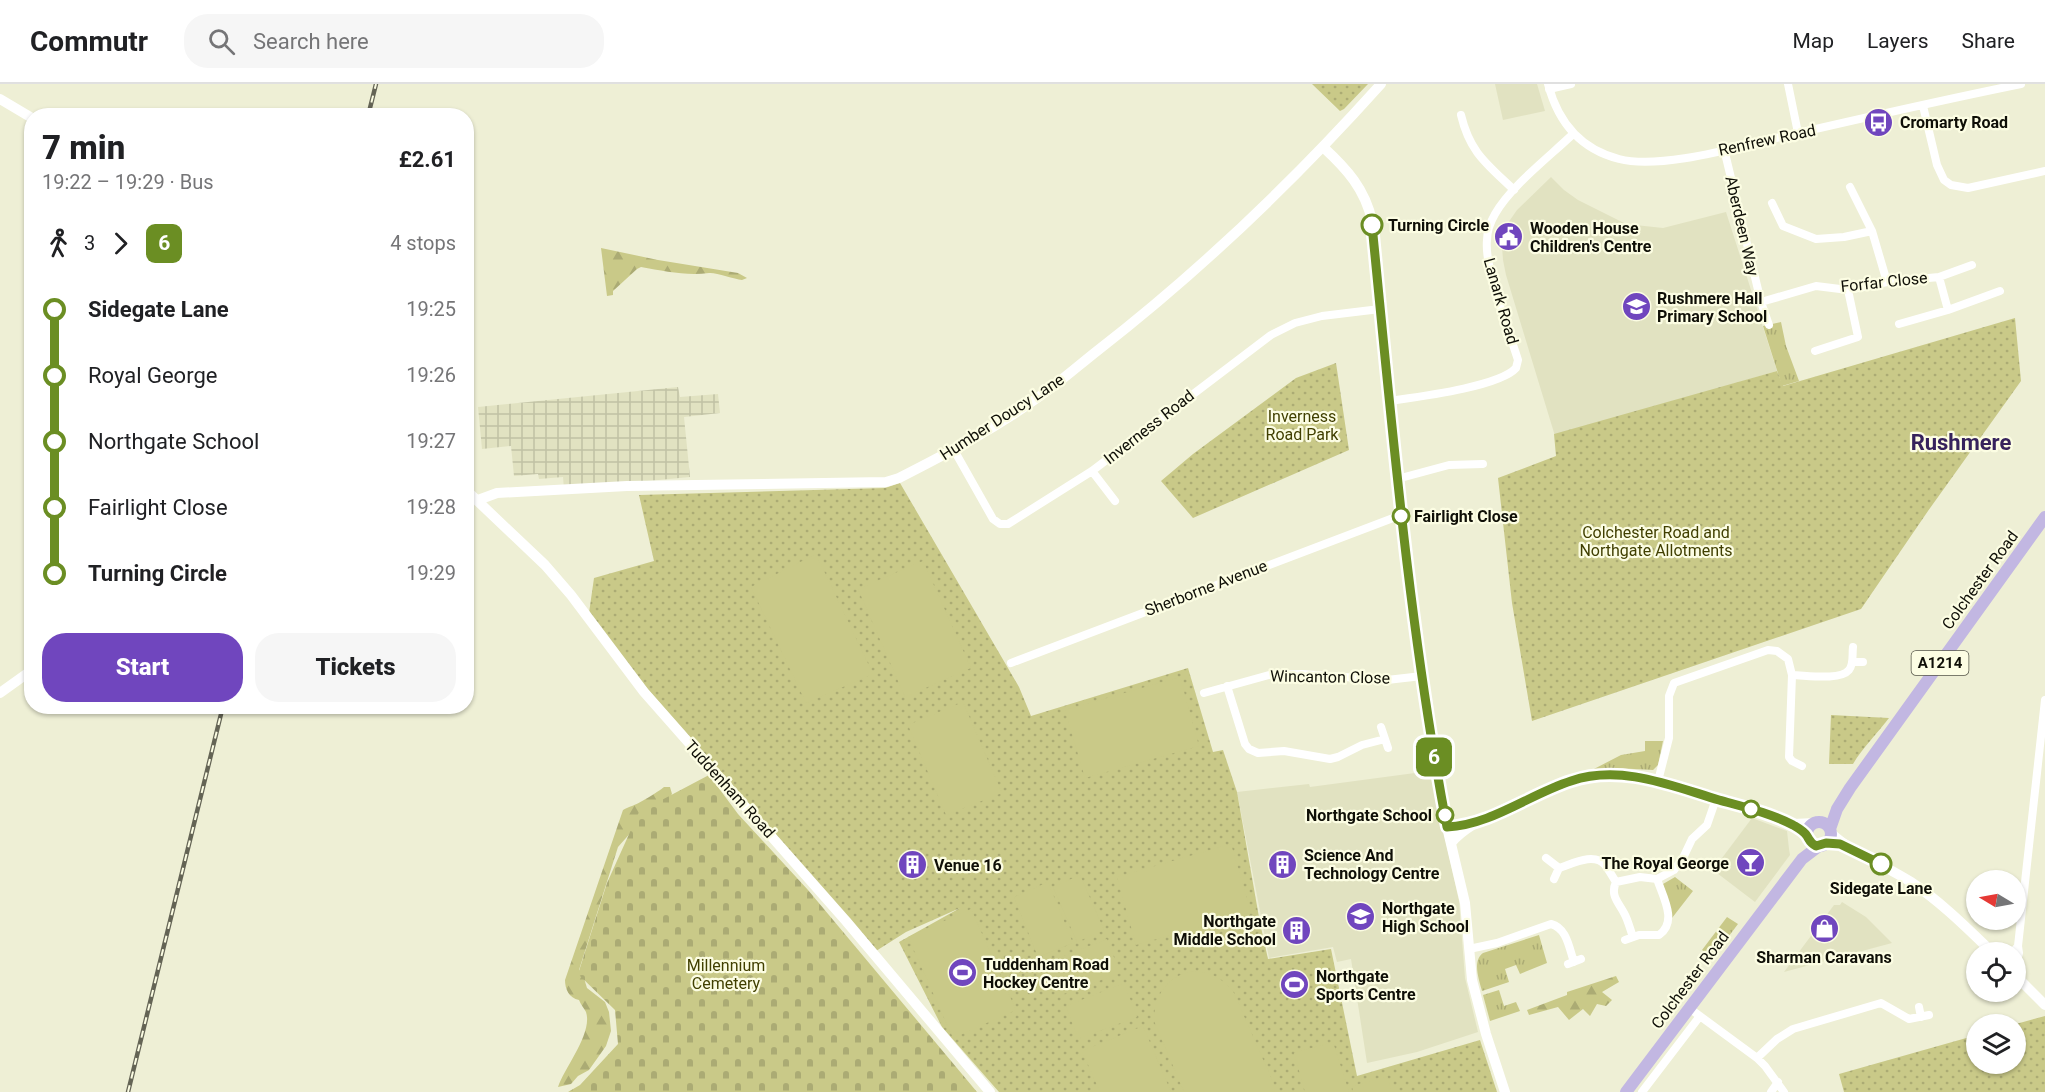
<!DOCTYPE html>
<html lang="en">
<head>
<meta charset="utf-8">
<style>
	body { margin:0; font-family:Roboto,sans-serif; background:#f6f6f6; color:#202124; height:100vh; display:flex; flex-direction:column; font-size:22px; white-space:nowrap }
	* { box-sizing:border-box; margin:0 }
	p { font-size:20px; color:#757577 }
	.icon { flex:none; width:33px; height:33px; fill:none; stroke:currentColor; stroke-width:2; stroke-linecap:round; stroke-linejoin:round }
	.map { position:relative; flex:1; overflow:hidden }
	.details { position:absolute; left:24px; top:24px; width:450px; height:606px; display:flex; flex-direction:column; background:#fff; border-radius:24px; box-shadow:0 2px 4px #0004 }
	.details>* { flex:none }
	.badge { padding:0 12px; border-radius:9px; font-size:21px; line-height:39px }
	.needle { width:39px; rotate:280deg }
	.tools { position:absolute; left:1966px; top:786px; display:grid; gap:12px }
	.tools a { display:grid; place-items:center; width:60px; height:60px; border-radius:50%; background:#fff; box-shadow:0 2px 4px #0004; font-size:30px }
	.map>.badge { position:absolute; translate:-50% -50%; box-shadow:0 0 0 3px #fff }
	.legs { display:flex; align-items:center; gap:9px; height:66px; padding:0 18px; font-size:20px }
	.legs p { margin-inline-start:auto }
	.head { display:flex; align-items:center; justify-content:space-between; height:102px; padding:0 18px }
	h1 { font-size:33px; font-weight:800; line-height:45px }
	.primary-button { display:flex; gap:12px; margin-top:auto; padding:12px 18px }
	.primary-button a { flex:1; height:69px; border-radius:24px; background:#7046be; color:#fff; font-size:24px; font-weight:800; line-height:69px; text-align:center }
	.primary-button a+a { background:#f6f6f6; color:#202124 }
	ul { padding:0 18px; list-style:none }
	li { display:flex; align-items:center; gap:21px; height:66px; font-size:22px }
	li i { display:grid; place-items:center; width:9px; height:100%; margin:0 8px; background:currentColor }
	li i::after { content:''; width:15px; height:15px; margin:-8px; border:4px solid; border-radius:50%; background:#fff }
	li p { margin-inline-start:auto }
	li:first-child i { background:linear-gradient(#0000 50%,currentColor 0) }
	li:last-child i { background:linear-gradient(currentColor 50%,#0000 0) }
	header { display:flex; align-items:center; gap:36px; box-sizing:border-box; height:84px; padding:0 30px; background:#fff; border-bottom:2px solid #e0e0e0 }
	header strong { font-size:28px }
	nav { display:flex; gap:33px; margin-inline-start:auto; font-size:21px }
	.search { width:420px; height:54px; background:#f6f6f6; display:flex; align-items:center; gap:15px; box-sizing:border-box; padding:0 21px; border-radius:24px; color:#757577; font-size:22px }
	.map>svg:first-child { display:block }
	.built { fill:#e1e2c1 }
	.industrial { fill:url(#industrial-grid) }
	.grass { fill:url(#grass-tufts) }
	.forest { fill:url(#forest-firs) }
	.cemetery { fill:url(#cemetery-stones) }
	.park { fill:url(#park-dots) }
	.pitch { fill:#c9c988 }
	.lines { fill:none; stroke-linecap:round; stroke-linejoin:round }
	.street { stroke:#fff; stroke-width:8 }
	.secondary { stroke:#fff; stroke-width:10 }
	.primary { stroke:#c2b7e2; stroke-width:12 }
	.rail-casing { stroke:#646455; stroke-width:4.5 }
	.rail { stroke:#fcfde3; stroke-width:2; stroke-dasharray:7; stroke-linecap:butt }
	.line-1-casing { stroke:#fff; stroke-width:14 }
	.line-1 { stroke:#6b8e23; stroke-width:9 }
	.stop-1-dot { fill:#fff; stroke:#6b8e23; stroke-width:3 }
	.labels { text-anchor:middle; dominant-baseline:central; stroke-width:4.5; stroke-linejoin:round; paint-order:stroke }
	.shield { fill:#fcfde3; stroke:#565649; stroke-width:1.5 }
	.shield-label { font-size:15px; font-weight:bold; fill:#0f0f07 }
	.poi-label { font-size:16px; font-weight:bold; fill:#0f0f07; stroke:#fcfde3; text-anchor:start }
	.street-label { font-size:16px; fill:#0f0f07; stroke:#fcfde3 }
	.stop-label { font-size:16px; font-weight:bold; fill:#0f0f07; stroke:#fcfde3; text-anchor:start }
	.park-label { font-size:16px; fill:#403f00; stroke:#fcfde3 }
	.district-label { font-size:22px; font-weight:bold; fill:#36225c; stroke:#fcfde3 }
</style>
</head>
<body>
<header>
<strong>Commutr</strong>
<div class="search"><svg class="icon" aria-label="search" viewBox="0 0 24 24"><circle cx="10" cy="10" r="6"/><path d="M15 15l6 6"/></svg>Search here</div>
<nav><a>Map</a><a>Layers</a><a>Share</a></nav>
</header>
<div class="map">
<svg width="2045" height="1008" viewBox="0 0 2045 1008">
	<defs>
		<pattern id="industrial-grid" width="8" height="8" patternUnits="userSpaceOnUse" patternTransform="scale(1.5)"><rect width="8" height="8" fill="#e1e2c1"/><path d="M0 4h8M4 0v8" fill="none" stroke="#c0c1a4"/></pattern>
		<pattern id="grass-tufts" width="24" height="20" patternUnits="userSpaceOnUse" patternTransform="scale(1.5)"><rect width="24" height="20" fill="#c9c988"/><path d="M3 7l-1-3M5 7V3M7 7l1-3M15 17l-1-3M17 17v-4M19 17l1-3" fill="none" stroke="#abab74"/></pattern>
		<pattern id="forest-firs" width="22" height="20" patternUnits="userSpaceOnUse" patternTransform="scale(1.5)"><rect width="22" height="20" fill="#c9c988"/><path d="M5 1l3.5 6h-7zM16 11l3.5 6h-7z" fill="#abab74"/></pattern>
		<pattern id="cemetery-stones" width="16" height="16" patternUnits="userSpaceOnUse" patternTransform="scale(1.5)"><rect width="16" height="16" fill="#c9c988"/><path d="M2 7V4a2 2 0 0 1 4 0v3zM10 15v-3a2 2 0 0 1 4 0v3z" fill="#abab74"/></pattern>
		<pattern id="park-dots" width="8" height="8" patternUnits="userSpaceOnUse" patternTransform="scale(1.5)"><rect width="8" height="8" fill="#c9c988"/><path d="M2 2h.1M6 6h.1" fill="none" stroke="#abab74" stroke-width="1.8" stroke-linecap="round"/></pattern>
	</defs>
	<rect width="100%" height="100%" fill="#eeefd5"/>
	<path class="built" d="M1495 0H1537L1545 27 1503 36Z
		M1551 93 1564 106 1578 116 1626 140 1663 144 1726 128 1777 287 1555 352 1506 191 1503 176 1501 149 1517 126Z
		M1430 687 1459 817 1465 894 1478 948 1417 968 1367 979 1351 875 1337 878 1333 863 1269 874 1237 708 1309 700 1310 703Z
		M1752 734 1787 747 1789 765 1790 771 1755 818 1713 786Z
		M1842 818 1866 833 1892 859 1784 888 1834 821H1840Z"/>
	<path class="industrial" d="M678 303 680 313 718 310 720 329 684 333 690 393 564 405 563 393 539 395 538 390 514 392 511 362 482 365 478 323Z"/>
	<path class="grass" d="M1781 238 1786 262 1799 297 1782 302 1763 242Z
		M1645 657H1663L1658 681 1653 686 1615 684 1592 686 1621 671 1645 667Z
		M1675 793 1693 807 1672 834 1663 800Z
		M1727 833 1738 840 1713 873 1702 866Z
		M1539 851 1547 879 1520 890 1516 881 1505 885 1509 898 1482 907C1479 895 1472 877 1483 869Z
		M1499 906 1504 922 1516 918 1520 927 1490 937 1483 911Z"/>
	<path class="forest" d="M601 164 658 176 738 189 747 194 742 196C734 195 715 188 709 189 686 192 664 187 641 183L637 185 613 207V211L607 212Z
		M664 703H670L672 710 670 713 633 746 618 763 579 886 583 891 587 904 605 918 609 928 611 947 606 962 589 986 578 992 571 1000 558 1003C565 983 593 949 586 928 584 924 581 921 579 916 569 914 565 905 565 896L623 726C626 724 629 723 632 722 638 720 658 708 664 703Z
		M1616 892 1619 898 1602 908 1612 916 1606 922 1597 920 1590 932 1583 925 1569 936 1558 923 1529 931 1527 926 1567 911V908Z"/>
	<path class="cemetery" d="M709 691 738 730 808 806 977 1008H568L580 1001 618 960 615 926 578 890 607 799 639 728Z"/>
	<path class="park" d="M1312 0H1368L1344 25 1340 27Z
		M2015 234 2021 297 1928 427 1861 525 1532 637 1512 519 1498 394 1556 372 1554 350 1777 287 1783 302Z
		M1336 279 1349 366 1193 434 1161 397 1193 370 1296 294Z
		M900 399 1019 603 1031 632 1188 584 1213 668 1223 666 1237 708 1260 839 1268 875 1331 865 1357 992 1480 956 1497 1008H999L942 943 899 858 960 824 906 848 876 867 645 602 589 529 594 494 654 477 639 411 885 404Z
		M1831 631 1889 634C1877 650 1863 663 1853 680H1829Z
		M2045 932V1008H1844L1839 990 1977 951V980H2016V940Z"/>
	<path class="pitch" d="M816 470 873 590 806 619 751 503Z
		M923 477 971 584 905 613 858 505Z
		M1180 593 1199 662 1085 694 1065 626Z
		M963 618 1002 709 946 731 908 641Z
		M1231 760 1251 828 1136 861 1117 793Z
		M1080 791 1104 846 1077 858 1053 803Z
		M1048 798 1073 859 1038 873 1014 813Z
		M971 825 1016 926 953 954 908 853Z
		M1107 855 1120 889 1061 911 1048 878Z
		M1193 887C1210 888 1222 894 1233 907L1273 998 1275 1008H1184L1154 937C1154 911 1167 892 1193 887Z
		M1124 899 1137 933 1078 955 1066 922Z
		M1143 942 1171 1008H1100L1082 967Z
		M1333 958 1349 1008H1305L1294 969Z
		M1387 992 1392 1008H1353L1352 1002Z"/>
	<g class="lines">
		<path class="street" d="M1548 0C1558 38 1580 65 1619 75 1662 86 1740 62 1785 52 1863 34 1942 16 2021 0
			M1788 0 1798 49
			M1549 5 1571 0
			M1923 22 1937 81 1944 96 1951 101 1968 104 2045 87
			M1461 31C1470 69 1487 80 1514 106
			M1724 65 1761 218 1769 241
			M1850 103 1872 147 1887 198
			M1772 119 1783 142 1816 155 1844 153 1872 147
			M1939 193 1948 226
			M1761 218 1816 202 1848 206 1887 198 1939 193 1972 181
			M1899 240 1948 226 2000 207
			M1815 267 1858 253 1848 206
			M1389 317C1416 313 1499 303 1516 284L1518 276C1509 247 1484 184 1487 156 1487 147 1491 137 1495 130 1511 102 1549 73 1573 50
			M954 366 993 435 1000 440H1008L1092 387 1271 251 1295 239 1322 232 1380 225
			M1092 387 1115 417
			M1397 395 1449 381 1483 380
			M1852 578H1863
			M1011 579 1401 431
			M1227 602 1245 660 1249 665 1258 669 1284 667 1330 675 1338 673 1362 661 1385 655
			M1204 609 1269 591 1302 590 1387 596 1422 592
			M1381 643 1388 664
			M1802 682 1792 677 1789 673 1792 591C1805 591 1840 597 1849 586 1854 580 1852 570 1853 563
			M1658 697 1669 654V612L1674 599 1768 566 1777 567 1788 575 1792 591
			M1546 774 1559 784C1572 780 1594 768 1605 781 1609 786 1612 792 1616 798L1640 793 1657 795 1674 786 1683 774 1692 755 1707 741 1716 715
			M1554 795 1559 784
			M1616 798C1610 811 1618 818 1624 829 1628 836 1630 845 1633 853
			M1625 856 1639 851H1659C1678 838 1663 813 1657 795
			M2018 862 2045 616
			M1469 865 1497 859 1551 840C1567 844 1569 864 1574 878
			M2013 868 2018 862 2019 869 2016 881
			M1568 880 1581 875
			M1919 923 1921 933
			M1689 924 1757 974 1765 982 1784 1008
			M1757 974 1777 955 1793 945 1881 919 1909 935 1929 931
			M1642 1008 1700 932
			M1771 1008 1778 998"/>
		<path class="secondary" d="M0 15 32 34
			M1323 63C1347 85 1365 105 1372 137L1401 431 1433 664 1447 743 1465 819 1472 896 1486 950 1505 1008
			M466 406 545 481 571 511 644 608 846 837 990 1008
			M478 416 497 409 627 402 886 398 899 394C948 369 996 344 1040 312 1060 298 1078 282 1097 267 1200 187 1294 97 1381 0
			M0 609 32 586
			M1794 740 1814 739
			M1831 749C1853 770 1885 781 1911 798 1941 818 1966 843 1992 868
			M1451 759C1467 740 1491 732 1513 721 1532 712 1552 703 1572 696 1623 680 1674 703 1723 717 1751 725 1784 732 1807 751
			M2016 892 2045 921"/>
		<path class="primary" d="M1807 750a12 12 0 1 1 24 0a12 12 0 1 1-24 0Z
			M1830 745 1837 725 1850 704 2045 433
			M1626 1008 1802 775 1819 762"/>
		<defs>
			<path id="rail" d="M368 32 376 0
				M128 1008 223 622"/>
		</defs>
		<use href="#rail" class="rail-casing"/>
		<use href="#rail" class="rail"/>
	</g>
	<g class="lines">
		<defs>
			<path id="line-1" d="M1372 141C1392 342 1409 544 1447 743 1491 741 1530 710 1571 697 1621 680 1672 702 1719 716 1744 723 1770 729 1793 741 1798 744 1804 747 1807 752 1810 757 1810 759 1816 762L1826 759 1840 760 1881 780"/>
		</defs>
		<use href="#line-1" class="line-1-casing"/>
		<use href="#line-1" class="line-1"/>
	</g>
	<defs>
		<symbol id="bus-disc" viewBox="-11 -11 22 22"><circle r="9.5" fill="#7046be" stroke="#fcfde3"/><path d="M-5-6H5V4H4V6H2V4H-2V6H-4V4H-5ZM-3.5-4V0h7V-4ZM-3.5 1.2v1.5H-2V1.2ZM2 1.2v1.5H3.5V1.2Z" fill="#fff"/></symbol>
		<symbol id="civic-disc" viewBox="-11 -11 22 22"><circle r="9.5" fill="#7046be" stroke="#fcfde3"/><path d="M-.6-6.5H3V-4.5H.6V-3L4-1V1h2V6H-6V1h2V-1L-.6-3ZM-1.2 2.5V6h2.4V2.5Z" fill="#fff"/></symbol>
		<symbol id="school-disc" viewBox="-11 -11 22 22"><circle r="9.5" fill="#7046be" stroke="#fcfde3"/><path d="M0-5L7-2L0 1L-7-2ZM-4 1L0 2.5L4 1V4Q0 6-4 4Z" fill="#fff"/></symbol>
		<symbol id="bar-disc" viewBox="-11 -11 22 22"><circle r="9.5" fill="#7046be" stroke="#fcfde3"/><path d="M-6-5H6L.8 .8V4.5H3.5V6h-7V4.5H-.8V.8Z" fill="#fff"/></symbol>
		<symbol id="building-disc" viewBox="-11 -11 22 22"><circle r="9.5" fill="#7046be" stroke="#fcfde3"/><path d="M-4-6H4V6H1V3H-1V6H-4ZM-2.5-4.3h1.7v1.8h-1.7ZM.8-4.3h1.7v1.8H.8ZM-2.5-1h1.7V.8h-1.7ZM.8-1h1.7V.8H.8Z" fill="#fff"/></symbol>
		<symbol id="shop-disc" viewBox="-11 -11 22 22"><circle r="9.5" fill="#7046be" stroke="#fcfde3"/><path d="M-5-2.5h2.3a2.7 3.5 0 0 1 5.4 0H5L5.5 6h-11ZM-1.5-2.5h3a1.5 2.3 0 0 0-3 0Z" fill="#fff"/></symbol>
		<symbol id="stadium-disc" viewBox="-11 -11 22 22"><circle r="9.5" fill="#7046be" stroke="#fcfde3"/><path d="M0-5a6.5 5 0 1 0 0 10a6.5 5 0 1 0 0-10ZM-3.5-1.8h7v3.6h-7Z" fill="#fff"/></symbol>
	</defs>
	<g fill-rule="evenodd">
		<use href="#bus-disc" x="1862" y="22" width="33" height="33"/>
		<use href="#civic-disc" x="1492" y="136" width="33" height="33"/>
		<use href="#school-disc" x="1620" y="206" width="33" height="33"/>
		<use href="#bar-disc" x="1734" y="762" width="33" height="33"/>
		<use href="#building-disc" x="1266" y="764" width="33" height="33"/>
		<use href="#building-disc" x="896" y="764" width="33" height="33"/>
		<use href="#school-disc" x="1344" y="816" width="33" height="33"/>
		<use href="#shop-disc" x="1808" y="828" width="33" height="33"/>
		<use href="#building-disc" x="1280" y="830" width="33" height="33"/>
		<use href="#stadium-disc" x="946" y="872" width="33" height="33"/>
		<use href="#stadium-disc" x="1278" y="884" width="33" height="33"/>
	</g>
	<g class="stop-1-dot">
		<circle cx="1372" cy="141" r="10"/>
		<circle cx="1401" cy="432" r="8"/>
		<circle cx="1751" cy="725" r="8"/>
		<circle cx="1445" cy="731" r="8"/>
		<circle cx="1881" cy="780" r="10"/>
	</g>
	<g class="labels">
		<rect class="shield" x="1911.5" y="567" width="57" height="24" rx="4.5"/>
		<g class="shield-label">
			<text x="1940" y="579">A1214</text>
		</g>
		<g class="poi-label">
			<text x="1900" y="38">Cromarty Road</text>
			<text x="1530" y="144">Wooden House<tspan x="1530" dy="18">Children's Centre</tspan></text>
			<text x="1657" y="214">Rushmere Hall<tspan x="1657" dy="18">Primary School</tspan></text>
			<text x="1304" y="771">Science And<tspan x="1304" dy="18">Technology Centre</tspan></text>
			<text x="1729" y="779" text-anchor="end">The Royal George</text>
			<text x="934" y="781">Venue 16</text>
			<text x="1382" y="824">Northgate<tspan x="1382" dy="18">High School</tspan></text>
			<text x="1276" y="837" text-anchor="end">Northgate<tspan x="1276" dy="18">Middle School</tspan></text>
			<text x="1824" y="873" text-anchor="middle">Sharman Caravans</text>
			<text x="983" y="880">Tuddenham Road<tspan x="983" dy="18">Hockey Centre</tspan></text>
			<text x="1316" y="892">Northgate<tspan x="1316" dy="18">Sports Centre</tspan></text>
		</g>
		<g class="street-label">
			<text transform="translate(1767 56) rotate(-12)">Renfrew Road</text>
			<text transform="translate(1742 142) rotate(77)">Aberdeen Way</text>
			<text transform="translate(1884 198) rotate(-6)">Forfar Close</text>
			<text transform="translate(1501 217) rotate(74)">Lanark Road</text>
			<text transform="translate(1002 333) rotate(-33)">Humber Doucy Lane</text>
			<text transform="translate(1149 343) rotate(-38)">Inverness Road</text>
			<text transform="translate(1980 496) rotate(-54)">Colchester Road</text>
			<text transform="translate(1206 504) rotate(-21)">Sherborne Avenue</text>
			<text transform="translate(1330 593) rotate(1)">Wincanton Close</text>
			<text transform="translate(730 705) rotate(48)">Tuddenham Road</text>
			<text transform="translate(1690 896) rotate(-53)">Colchester Road</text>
		</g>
		<g class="stop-label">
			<text x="1388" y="141">Turning Circle</text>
			<text x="1414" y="432">Fairlight Close</text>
			<text x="1432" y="731" text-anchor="end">Northgate School</text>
			<text x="1881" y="804" text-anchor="middle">Sidegate Lane</text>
		</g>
		<g class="park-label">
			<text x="1302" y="332">Inverness<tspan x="1302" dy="18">Road Park</tspan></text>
			<text x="1656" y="448">Colchester Road and<tspan x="1656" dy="18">Northgate Allotments</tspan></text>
			<text x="726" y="881">Millennium<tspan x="726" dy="18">Cemetery</tspan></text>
		</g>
		<g class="district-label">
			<text x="1961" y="358">Rushmere</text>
		</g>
	</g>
</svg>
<div class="tools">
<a><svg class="needle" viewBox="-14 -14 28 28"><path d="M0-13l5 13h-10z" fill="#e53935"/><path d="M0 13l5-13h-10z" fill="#757577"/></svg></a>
<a><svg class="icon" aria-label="locate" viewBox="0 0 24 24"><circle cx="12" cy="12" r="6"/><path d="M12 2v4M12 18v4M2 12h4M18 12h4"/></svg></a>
<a><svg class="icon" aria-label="layers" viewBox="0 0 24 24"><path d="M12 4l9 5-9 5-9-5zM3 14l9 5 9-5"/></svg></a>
</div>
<b class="badge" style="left:1434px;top:673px;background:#6b8e23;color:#fff">6</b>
<section class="details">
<div class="head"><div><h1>7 min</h1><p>19:22 – 19:29 · Bus</p></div><b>£2.61</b></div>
<div class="legs"><svg class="icon" aria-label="walk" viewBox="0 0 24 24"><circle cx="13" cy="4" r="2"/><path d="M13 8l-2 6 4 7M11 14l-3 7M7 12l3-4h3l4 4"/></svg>3<svg class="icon" aria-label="forward" viewBox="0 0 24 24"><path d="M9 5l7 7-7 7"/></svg><b class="badge" style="background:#6b8e23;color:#fff">6</b><p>4 stops</p></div>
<ul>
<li><i style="color:#6b8e23"></i><b>Sidegate Lane</b><p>19:25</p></li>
<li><i style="color:#6b8e23"></i><span>Royal George</span><p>19:26</p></li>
<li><i style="color:#6b8e23"></i><span>Northgate School</span><p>19:27</p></li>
<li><i style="color:#6b8e23"></i><span>Fairlight Close</span><p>19:28</p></li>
<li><i style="color:#6b8e23"></i><b>Turning Circle</b><p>19:29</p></li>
</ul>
<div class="primary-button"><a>Start</a><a>Tickets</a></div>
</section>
</div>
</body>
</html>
